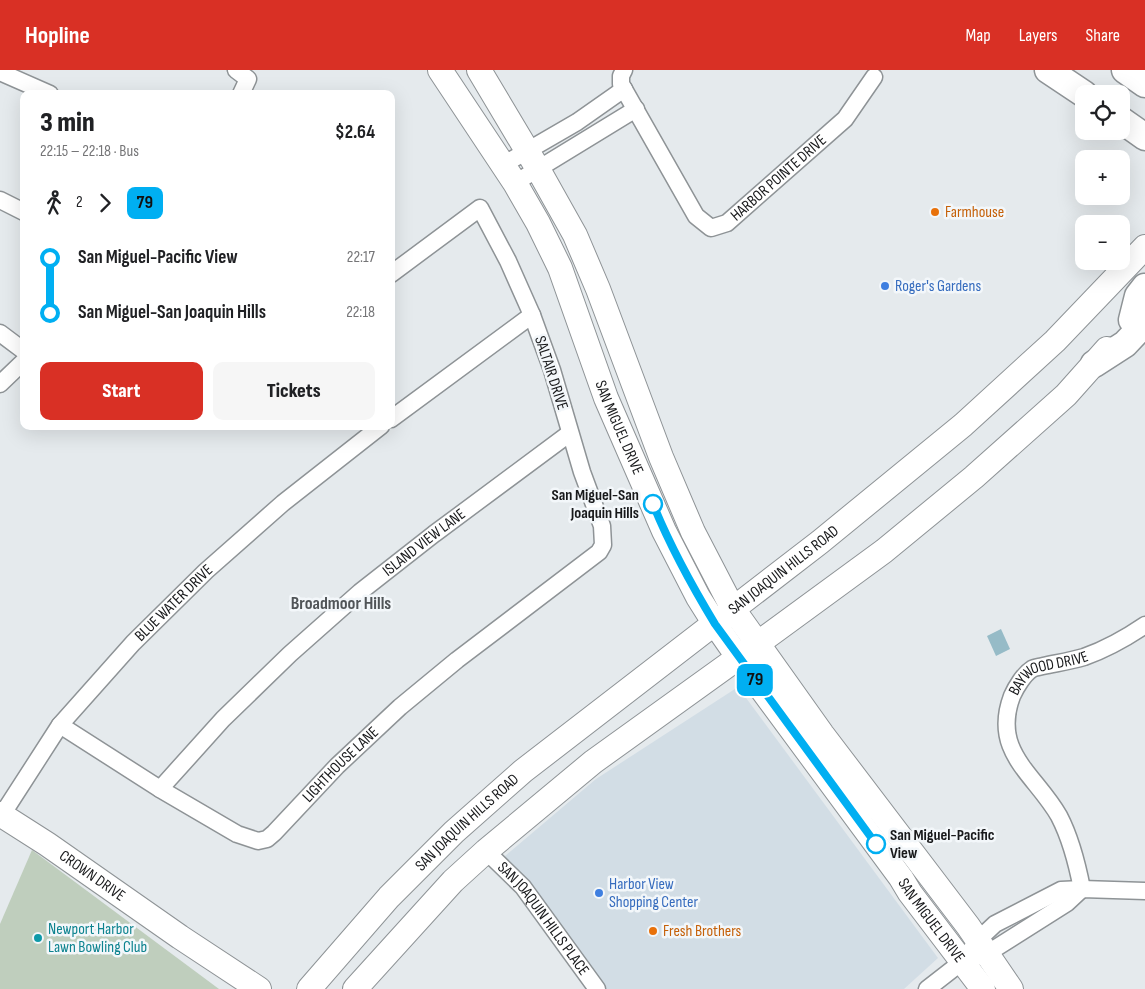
<!DOCTYPE html>
<html lang="en">
<head>
<meta charset="utf-8">
<style>
	body { margin:0; font-family:"Sofia Sans Condensed",sans-serif; background:#f6f6f6; color:#202124; height:100vh; display:flex; flex-direction:column; font-size:19px; white-space:nowrap }
	* { box-sizing:border-box; margin:0 }
	p { font-size:16px; color:#757577 }
	.icon { flex:none; width:28px; height:28px; fill:none; stroke:currentColor; stroke-width:2; stroke-linecap:round; stroke-linejoin:round }
	.map { position:relative; flex:1; overflow:hidden }
	.details { position:absolute; left:20px; top:20px; width:375px; height:340px; display:flex; flex-direction:column; background:#fff; border-radius:10px; box-shadow:0 5px 20px #0002 }
	.details>* { flex:none }
	.badge { padding:0 10px; border-radius:8px; font-size:18px; line-height:32px }
	.controls { position:absolute; left:1075px; top:15px; display:grid; gap:10px }
	.controls a { display:grid; place-items:center; width:55px; height:55px; border-radius:10px; background:#fff; box-shadow:0 5px 20px #0002; font-size:25px }
	.map>.badge { position:absolute; translate:-50% -50%; box-shadow:0 0 0 2px #fff }
	.legs { display:flex; align-items:center; gap:8px; height:55px; padding:0 20px; font-size:16px }
	.legs p { margin-inline-start:auto }
	.head { display:flex; align-items:center; justify-content:space-between; height:85px; padding:0 20px }
	h1 { font-size:28px; font-weight:800; line-height:38px }
	.action { display:flex; gap:10px; margin-top:auto; padding:10px 20px }
	.action a { flex:1; height:58px; border-radius:10px; background:#d93025; color:#fff; font-size:20px; font-weight:800; line-height:58px; text-align:center }
	.action a+a { background:#f6f6f6; color:#202124 }
	ul { padding:0 20px; list-style:none }
	li { display:flex; align-items:center; gap:18px; height:55px; font-size:19px }
	li i { display:grid; place-items:center; width:8px; height:100%; margin:0 6px; background:currentColor }
	li i::after { content:''; width:12px; height:12px; margin:-6px; border:4px solid; border-radius:50%; background:#fff }
	li p { margin-inline-start:auto }
	li:first-child i { background:linear-gradient(#0000 50%,currentColor 0) }
	li:last-child i { background:linear-gradient(currentColor 50%,#0000 0) }
	header { display:flex; align-items:center; gap:30px; box-sizing:border-box; height:70px; padding:0 25px; background:#d93025; color:#fff }
	header strong { font-size:24px }
	nav { display:flex; gap:28px; margin-inline-start:auto; font-size:18px }
	.map>svg:first-child { display:block }
	.built { fill:#d2dde5 }
	.green { fill:#bfcebd }
	.water { fill:#96bbc7 }
	.lines { fill:none; stroke-linecap:round; stroke-linejoin:round }
	.street-casing { stroke:#8e9396; stroke-width:19 }
	.secondary-casing { stroke:#8e9396; stroke-width:26 }
	.primary-casing { stroke:#8e9396; stroke-width:29 }
	.street { stroke:#fff; stroke-width:16 }
	.secondary { stroke:#fff; stroke-width:24 }
	.primary { stroke:#fff; stroke-width:26 }
	.line-1-casing { stroke:#fff; stroke-width:11 }
	.line-1 { stroke:#00aff2; stroke-width:8 }
	.food-dot { fill:#e8710a; stroke:#f3f7fa; stroke-width:2 }
	.shop-dot { fill:#3f7fe0; stroke:#f3f7fa; stroke-width:2 }
	.stop-1-dot { fill:#fff; stroke:#00aff2; stroke-width:2.5 }
	.culture-dot { fill:#0f9aa8; stroke:#f3f7fa; stroke-width:2 }
	.labels { text-anchor:middle; dominant-baseline:central; stroke-width:5; stroke-linejoin:round; paint-order:stroke }
	.street-label { font-size:16px; fill:#18191b; stroke:#f3f7fa }
	.food-label { font-size:16px; fill:#c56008; stroke:#f3f7fa; text-anchor:start }
	.shop-label { font-size:16px; fill:#366cbe; stroke:#f3f7fa; text-anchor:start }
	.stop-label { font-size:16px; font-weight:bold; fill:#18191b; stroke:#f3f7fa; text-anchor:end }
	.culture-label { font-size:16px; fill:#0d838f; stroke:#f3f7fa; text-anchor:start }
	.neighbourhood-label { font-size:18px; font-weight:bold; fill:#515558; stroke:#f3f7fa }
</style>
</head>
<body>
<header>
<strong>Hopline</strong>
<nav><a>Map</a><a>Layers</a><a>Share</a></nav>
</header>
<div class="map">
<svg width="1145" height="919" viewBox="0 0 1145 919">
	<rect width="100%" height="100%" fill="#e5eaed"/>
	<path class="built" d="M738 617 938 888 904 919H605L505 786 596 709Z"/>
	<path class="green" d="M32 780 219 919H0V854Z"/>
	<path class="water" d="M1001 559 1010 579 996 586 987 566Z"/>
	<g class="lines">
		<defs>
			<g id="street">
				<path d="M236 0 248 9 241 24"/>
				<path id="s1" d="M624 0 621 6V14L696 146 711 158 727 153 845 49 874 7"/>
				<path d="M0 2 50 24"/>
				<path d="M503 95 577 52 624 19"/>
				<path d="M515 113 636 39"/>
				<path d="M0 130 24 142"/>
				<path d="M0 263 24 281"/>
				<path d="M0 314 24 291"/>
				<path d="M391 349 532 245"/>
				<path id="s2" d="M60 655 160 719 237 764 258 771 267 769 274 763 337 696 400 637 457 590 599 482 603 475 602 456 582 402 552 300 532 245 508 191 480 138 391 204"/>
				<path id="s3" d="M160 719 223 649 290 584 360 522 434 464 570 363"/>
				<path id="s4" d="M2 745 60 655 133 573 206 501 283 433 381 356"/>
				<path id="s5" d="M486 781 523 817 597 919"/>
				<path id="s6" d="M1082 819C1077 793 1071 769 1059 746 1035 704 991 682 1012 626 1016 617 1024 604 1032 599 1035 597 1040 597 1043 596 1057 593 1071 591 1084 587 1106 579 1126 568 1145 555"/>
				<path d="M977 887 988 883 1067 833 1082 819"/>
				<path d="M927 919 963 891 978 870 995 854 1061 820 1082 819 1145 821"/>
			</g>
			<g id="secondary">
				<path id="s7" d="M440 0 515 113 538 153 560 198 606 328 664 461 698 527 715 554 738 587 901 808 910 823 983 919"/>
				<path d="M479 0 538 99 575 165 598 219 661 387 693 462 733 539 822 664 968 856 1011 919"/>
				<path id="s8" d="M0 744 47 774 180 867 259 919"/>
				<path id="s9" d="M309 919 389 827 454 762 523 701 820 472 963 355 1055 271 1145 177"/>
				<path d="M355 919 453 811 486 781 593 692 757 574 884 481 974 407 1066 325 1107 279"/>
			</g>
			<path id="primary" d="M1048 0 1084 24
				M1125 0 1145 14
				M1121 50 1145 67
				M1132 250 1138 226 1145 217
				M1094 294 1125 274 1145 253"/>
		</defs>
		<use href="#street" class="street-casing"/>
		<use href="#secondary" class="secondary-casing"/>
		<use href="#primary" class="primary-casing"/>
		<use href="#street" class="street"/>
		<use href="#secondary" class="secondary"/>
		<use href="#primary" class="primary"/>
	</g>
	<g class="lines">
		<defs>
			<path id="line-1" d="M653 434C670 476 692 516 715 554L876 774"/>
		</defs>
		<use href="#line-1" class="line-1-casing"/>
		<use href="#line-1" class="line-1"/>
	</g>
	<g class="food-dot">
		<circle cx="935" cy="142" r="5"/>
		<circle cx="653" cy="861" r="5"/>
	</g>
	<g class="shop-dot">
		<circle cx="885" cy="216" r="5"/>
		<circle cx="599" cy="823" r="5"/>
	</g>
	<g class="stop-1-dot">
		<circle cx="653" cy="434" r="9"/>
		<circle cx="876" cy="774" r="9"/>
	</g>
	<circle class="culture-dot" cx="38" cy="868" r="5"/>
	<g class="labels">
		<g class="street-label">
			<text stroke="none"><textPath href="#s1" startOffset="271">HARBOR POINTE DRIVE</textPath></text>
			<text transform="translate(551 303) rotate(72)">SALTAIR DRIVE</text>
			<text stroke="none"><textPath href="#s7" startOffset="402">SAN MIGUEL DRIVE</textPath></text>
			<text stroke="none"><textPath href="#s3" startOffset="362">ISLAND VIEW LANE</textPath></text>
			<text stroke="none"><textPath href="#s9" startOffset="635">SAN JOAQUIN HILLS ROAD</textPath></text>
			<text stroke="none"><textPath href="#s4" startOffset="274">BLUE WATER DRIVE</textPath></text>
			<text stroke="none"><textPath href="#s6" startOffset="260">BAYWOOD DRIVE</textPath></text>
			<text stroke="none"><textPath href="#s2" startOffset="344">LIGHTHOUSE LANE</textPath></text>
			<text stroke="none"><textPath href="#s9" startOffset="230">SAN JOAQUIN HILLS ROAD</textPath></text>
			<text stroke="none"><textPath href="#s8" startOffset="111">CROWN DRIVE</textPath></text>
			<text stroke="none"><textPath href="#s5" startOffset="89">SAN JOAQUIN HILLS PLACE</textPath></text>
			<text stroke="none"><textPath href="#s7" startOffset="988">SAN MIGUEL DRIVE</textPath></text>
		</g>
		<g class="food-label">
			<text x="945" y="142">Farmhouse</text>
			<text x="663" y="861">Fresh Brothers</text>
		</g>
		<g class="shop-label">
			<text x="895" y="216">Roger's Gardens</text>
			<text x="609" y="814">Harbor View<tspan x="609" dy="18">Shopping Center</tspan></text>
		</g>
		<g class="stop-label">
			<text x="639" y="425">San Miguel-San<tspan x="639" dy="18">Joaquin Hills</tspan></text>
			<text x="890" y="765" text-anchor="start">San Miguel-Pacific<tspan x="890" dy="18">View</tspan></text>
		</g>
		<g class="culture-label">
			<text x="48" y="859">Newport Harbor<tspan x="48" dy="18">Lawn Bowling Club</tspan></text>
		</g>
		<g class="neighbourhood-label">
			<text x="341" y="533">Broadmoor Hills</text>
		</g>
	</g>
</svg>
<div class="controls">
<a><svg class="icon" aria-label="locate" viewBox="0 0 24 24"><circle cx="12" cy="12" r="6"/><path d="M12 2v4M12 18v4M2 12h4M18 12h4"/></svg></a>
<a>+</a>
<a>−</a>
</div>
<b class="badge" style="left:755px;top:610px;background:#00aff2;color:#111">79</b>
<section class="details">
<div class="head"><div><h1>3 min</h1><p>22:15 – 22:18 · Bus</p></div><b>$2.64</b></div>
<div class="legs"><svg class="icon" aria-label="walk" viewBox="0 0 24 24"><circle cx="13" cy="4" r="2"/><path d="M13 8l-2 6 4 7M11 14l-3 7M7 12l3-4h3l4 4"/></svg>2<svg class="icon" aria-label="forward" viewBox="0 0 24 24"><path d="M9 5l7 7-7 7"/></svg><b class="badge" style="background:#00aff2;color:#111">79</b></div>
<ul>
<li><i style="color:#00aff2"></i><b>San Miguel-Pacific View</b><p>22:17</p></li>
<li><i style="color:#00aff2"></i><b>San Miguel-San Joaquin Hills</b><p>22:18</p></li>
</ul>
<div class="action"><a>Start</a><a>Tickets</a></div>
</section>
</div>
</body>
</html>
